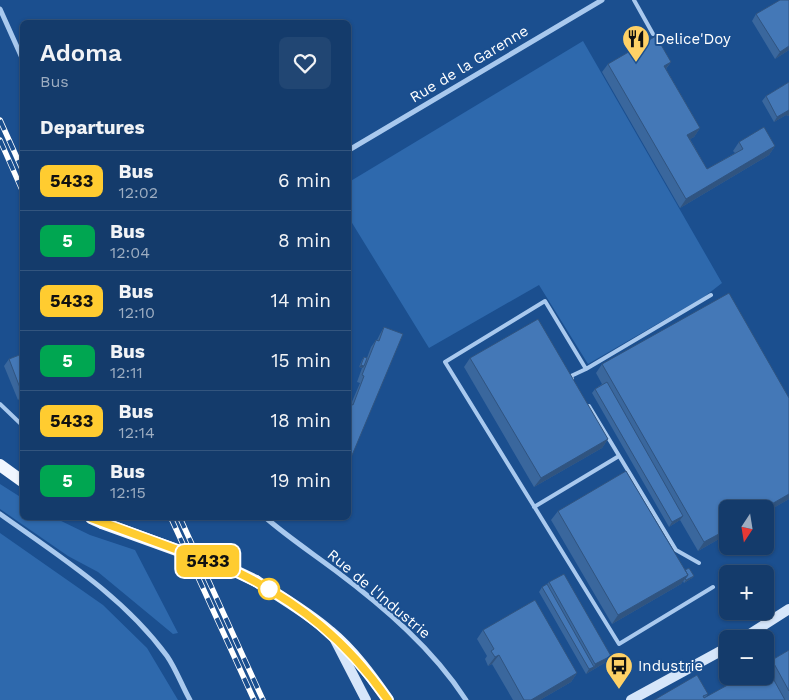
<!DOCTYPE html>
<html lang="en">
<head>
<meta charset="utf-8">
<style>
	body { margin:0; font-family:"Work Sans",sans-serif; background:#214673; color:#f1f3f6; height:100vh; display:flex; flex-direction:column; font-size:19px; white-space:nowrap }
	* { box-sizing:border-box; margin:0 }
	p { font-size:16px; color:#9dadc1 }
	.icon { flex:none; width:28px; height:28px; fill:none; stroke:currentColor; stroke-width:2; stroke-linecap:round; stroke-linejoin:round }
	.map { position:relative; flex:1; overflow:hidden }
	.side { position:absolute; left:20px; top:20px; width:331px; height:500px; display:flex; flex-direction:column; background:#143b6b; border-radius:8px; box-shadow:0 1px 4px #0004,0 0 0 1px #33557e }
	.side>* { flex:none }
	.badge { padding:0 10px; border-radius:8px; font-size:18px; line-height:32px }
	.needle { width:32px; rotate:192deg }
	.tools { position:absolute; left:719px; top:500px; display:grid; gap:10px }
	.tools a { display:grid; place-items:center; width:55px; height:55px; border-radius:8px; background:#143b6b; box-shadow:0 1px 4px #0004,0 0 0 1px #33557e; font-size:25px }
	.map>.badge { position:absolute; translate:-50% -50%; box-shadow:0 0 0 2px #fff }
	h2 { padding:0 20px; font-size:19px; line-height:45px }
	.round { display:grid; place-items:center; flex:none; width:52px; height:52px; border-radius:8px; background:#214673 }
	.summary { display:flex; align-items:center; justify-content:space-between; height:85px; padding:0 20px }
	h1 { font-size:24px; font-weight:600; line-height:38px }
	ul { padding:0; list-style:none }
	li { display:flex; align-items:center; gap:15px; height:60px; padding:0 20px; border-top:1px solid #33557e }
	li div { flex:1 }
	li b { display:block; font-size:19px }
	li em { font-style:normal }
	li .badge { min-width:55px; font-weight:700; text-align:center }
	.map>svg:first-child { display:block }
	.green { fill:#2e69ad }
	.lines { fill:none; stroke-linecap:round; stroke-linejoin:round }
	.lane { stroke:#a9c9ee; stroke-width:4 }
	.street { stroke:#a9c9ee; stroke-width:5 }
	.secondary { stroke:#d6e6fa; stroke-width:10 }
	.primary { stroke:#f0f6ff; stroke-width:12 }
	.rail-casing { stroke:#fff; stroke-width:5.5 }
	.rail { stroke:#1b4f8f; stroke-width:4; stroke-dasharray:11; stroke-linecap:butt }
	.primary-bridge { stroke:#f0f6ff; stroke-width:12 }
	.wall { fill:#3a679d }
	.shaded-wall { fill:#305480 }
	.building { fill:#4478b7; stroke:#305480 }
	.line-casing { stroke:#fff; stroke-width:11 }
	.line { stroke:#ffcc30; stroke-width:8 }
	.stop-dot { fill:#fff; stroke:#ffcc30; stroke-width:2.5 }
	.labels { text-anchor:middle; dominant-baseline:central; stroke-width:4; stroke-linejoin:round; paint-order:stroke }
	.poi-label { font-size:15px; fill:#fff; stroke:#1b4f8f; text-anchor:start }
	.street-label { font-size:15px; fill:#fff; stroke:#1b4f8f }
</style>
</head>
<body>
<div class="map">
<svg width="789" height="700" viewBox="0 0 789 700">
	<rect width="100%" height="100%" fill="#1b4f8f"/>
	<path class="green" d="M583 41 722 283 704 297 588 364 539 285 429 348 349 218V182Z
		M0 484 22 498V518H55L90 535 135 550 178 633 173 634 98 572 68 556 0 509Z
		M0 533 103 605 147 648 178 700H0Z"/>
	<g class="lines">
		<path class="lane" d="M634 0 653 34
			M586 369 545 301 445 362 619 644 713 587
			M572 379 571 376 586 369 711 295
			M0 404 22 425
			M589 406 676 550 699 563
			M534 507 619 456"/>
		<path class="street" d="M0 9 22 58
			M349 150 602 0
			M0 514C59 556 123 596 167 656 176 669 182 686 190 700
			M266 518C288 537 312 553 336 571 384 607 433 649 466 700"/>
		<path class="secondary" d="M334 638 366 700
			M742 639 789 609
			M631 700 728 647"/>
		<path class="primary" d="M0 465 22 481
			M91 518 102 523
			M256 581C281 597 307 612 330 632 353 651 371 676 388 700"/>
		<defs>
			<path id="rail" d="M0 120 22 169
				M0 140 22 190
				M171 518 254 700
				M180 518 263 700"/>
		</defs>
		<use href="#rail" class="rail-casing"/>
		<use href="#rail" class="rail"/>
		<path class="primary-bridge" d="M102 523 235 571 256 581"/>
	</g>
	<path class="wall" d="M756 14 789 50 775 59 752 21Z
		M671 62 666 69 700 128 694 137 690 139 707 169 735 153 733 151 739 142 775 146 769 155 680 208 602 72 608 64Z
		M789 82V116L786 115 774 122 762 101 766 96Z
		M384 327 350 460 349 462V406L350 404H351L360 383 357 382 362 368 359 367 362 360 364 357 367 358 371 347 376 340H377L380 334Z
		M22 354V399L18 400 4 366 9 359Z
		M470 358 608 439 602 448 534 487 464 367Z
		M602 364 789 398V499L698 551 680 520 669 527 592 393 595 389 602 384 596 373Z
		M558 511 685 570 694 576 692 578 684 583 683 581 681 584 612 624 551 520Z
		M549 582 606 662 586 674 539 592 542 587 547 584Z
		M483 630 577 673 571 682 540 700H513L492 664 488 666 485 659 487 656 477 639Z
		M789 650V700H654L708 694 705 698 767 667 772 660Z"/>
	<path class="shaded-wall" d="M789 46V50L775 59 780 52Z
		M671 62 664 71V66Z
		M789 110V116L786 115 774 122 777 117Z
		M700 128 694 137 681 144 687 135Z
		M775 146 769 155 680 208 686 199Z
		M361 365 364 366 363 368 359 367Z
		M22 394V399L18 400Z
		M608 439 602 448 534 487 541 478Z
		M789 494V499L765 513V509H763Z
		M683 516 680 520 669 527 672 522Z
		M728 529V534L698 551 704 542Z
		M688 575 681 584 612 624 618 615Z
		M694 576 692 578 684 583 686 580Z
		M499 655 492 664 488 666 495 657Z
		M611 656 606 662 586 674 589 669 594 667 595 664Z
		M577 673 571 682 540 700H531Z"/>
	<path class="building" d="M780 0H789V46L780 52 756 14Z
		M656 36 671 62 664 66 700 128 687 135 707 169 743 149 739 142 764 127 775 146 686 199 608 64Z
		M789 82V110L777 117 766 96Z
		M729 293 789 398V494L763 509H728V529L704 542 602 364Z
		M538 319 608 439 541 478 470 358Z
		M384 327 403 334 350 460 349 459V407L350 404 353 405 364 376 362 375 376 340 379 341Z
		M22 354V393L9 359Z
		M364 357 367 358 364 366 361 365Z
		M607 382 683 516 672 522 595 389Z
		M626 471 688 575 618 615 558 511Z
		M689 568 694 576 686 580 685 579 688 575 685 570Z
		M564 574 611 656 595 664 549 582Z
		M547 584 594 667 589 669 542 587Z
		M535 600 577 673 531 700H524L499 655 495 657 491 651 494 649 483 630Z
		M789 650V691L772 660Z
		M765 664 785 700H654L697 675 708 694 703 696 704 698 744 676H765Z"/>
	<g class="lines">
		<defs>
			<path id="line" d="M91 518 235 571C299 602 347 641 388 700"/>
		</defs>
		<use href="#line" class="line-casing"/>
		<use href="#line" class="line"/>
	</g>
	<defs>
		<symbol id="restaurant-pin" viewBox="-11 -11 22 30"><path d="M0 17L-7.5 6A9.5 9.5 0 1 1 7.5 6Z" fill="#ffd166" stroke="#1b4f8f"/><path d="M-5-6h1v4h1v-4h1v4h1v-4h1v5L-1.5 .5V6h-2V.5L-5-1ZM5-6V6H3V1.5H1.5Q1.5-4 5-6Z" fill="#111"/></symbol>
		<symbol id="bus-pin" viewBox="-11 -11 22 30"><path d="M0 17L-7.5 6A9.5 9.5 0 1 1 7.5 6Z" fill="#ffd166" stroke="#1b4f8f"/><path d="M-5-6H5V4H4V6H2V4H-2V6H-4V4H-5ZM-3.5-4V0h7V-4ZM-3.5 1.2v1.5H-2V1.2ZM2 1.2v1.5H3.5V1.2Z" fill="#111"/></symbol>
	</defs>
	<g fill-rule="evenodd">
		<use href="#restaurant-pin" x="620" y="23" width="32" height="43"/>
		<use href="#bus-pin" x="603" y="650" width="32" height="43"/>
	</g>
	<circle class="stop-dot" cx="269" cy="589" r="10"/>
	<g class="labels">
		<g class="poi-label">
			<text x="655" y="39">Delice'Doy</text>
			<text x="638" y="666">Industrie</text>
		</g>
		<g class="street-label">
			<text transform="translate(469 64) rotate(-31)">Rue de la Garenne</text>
			<text transform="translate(379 594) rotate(40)">Rue de l'Industrie</text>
		</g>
	</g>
</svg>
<div class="tools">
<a><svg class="needle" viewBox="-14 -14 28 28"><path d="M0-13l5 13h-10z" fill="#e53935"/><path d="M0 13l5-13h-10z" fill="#9dadc1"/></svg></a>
<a>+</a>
<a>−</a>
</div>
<b class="badge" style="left:208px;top:561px;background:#ffcc30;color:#111">5433</b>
<section class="side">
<div class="summary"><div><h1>Adoma</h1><p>Bus</p></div><a class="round"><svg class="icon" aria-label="heart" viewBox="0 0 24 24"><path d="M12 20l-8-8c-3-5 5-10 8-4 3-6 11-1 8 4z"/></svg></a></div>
<h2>Departures</h2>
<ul>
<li><span class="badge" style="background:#ffcc30;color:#111">5433</span><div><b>Bus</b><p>12:02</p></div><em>6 min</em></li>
<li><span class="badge" style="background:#00a651;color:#fff">5</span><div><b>Bus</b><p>12:04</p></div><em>8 min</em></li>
<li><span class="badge" style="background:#ffcc30;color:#111">5433</span><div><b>Bus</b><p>12:10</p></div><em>14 min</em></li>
<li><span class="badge" style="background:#00a651;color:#fff">5</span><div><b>Bus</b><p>12:11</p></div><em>15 min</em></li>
<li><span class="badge" style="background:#ffcc30;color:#111">5433</span><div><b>Bus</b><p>12:14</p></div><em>18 min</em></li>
<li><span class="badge" style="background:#00a651;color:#fff">5</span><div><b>Bus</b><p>12:15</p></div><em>19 min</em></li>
</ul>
</section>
</div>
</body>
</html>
